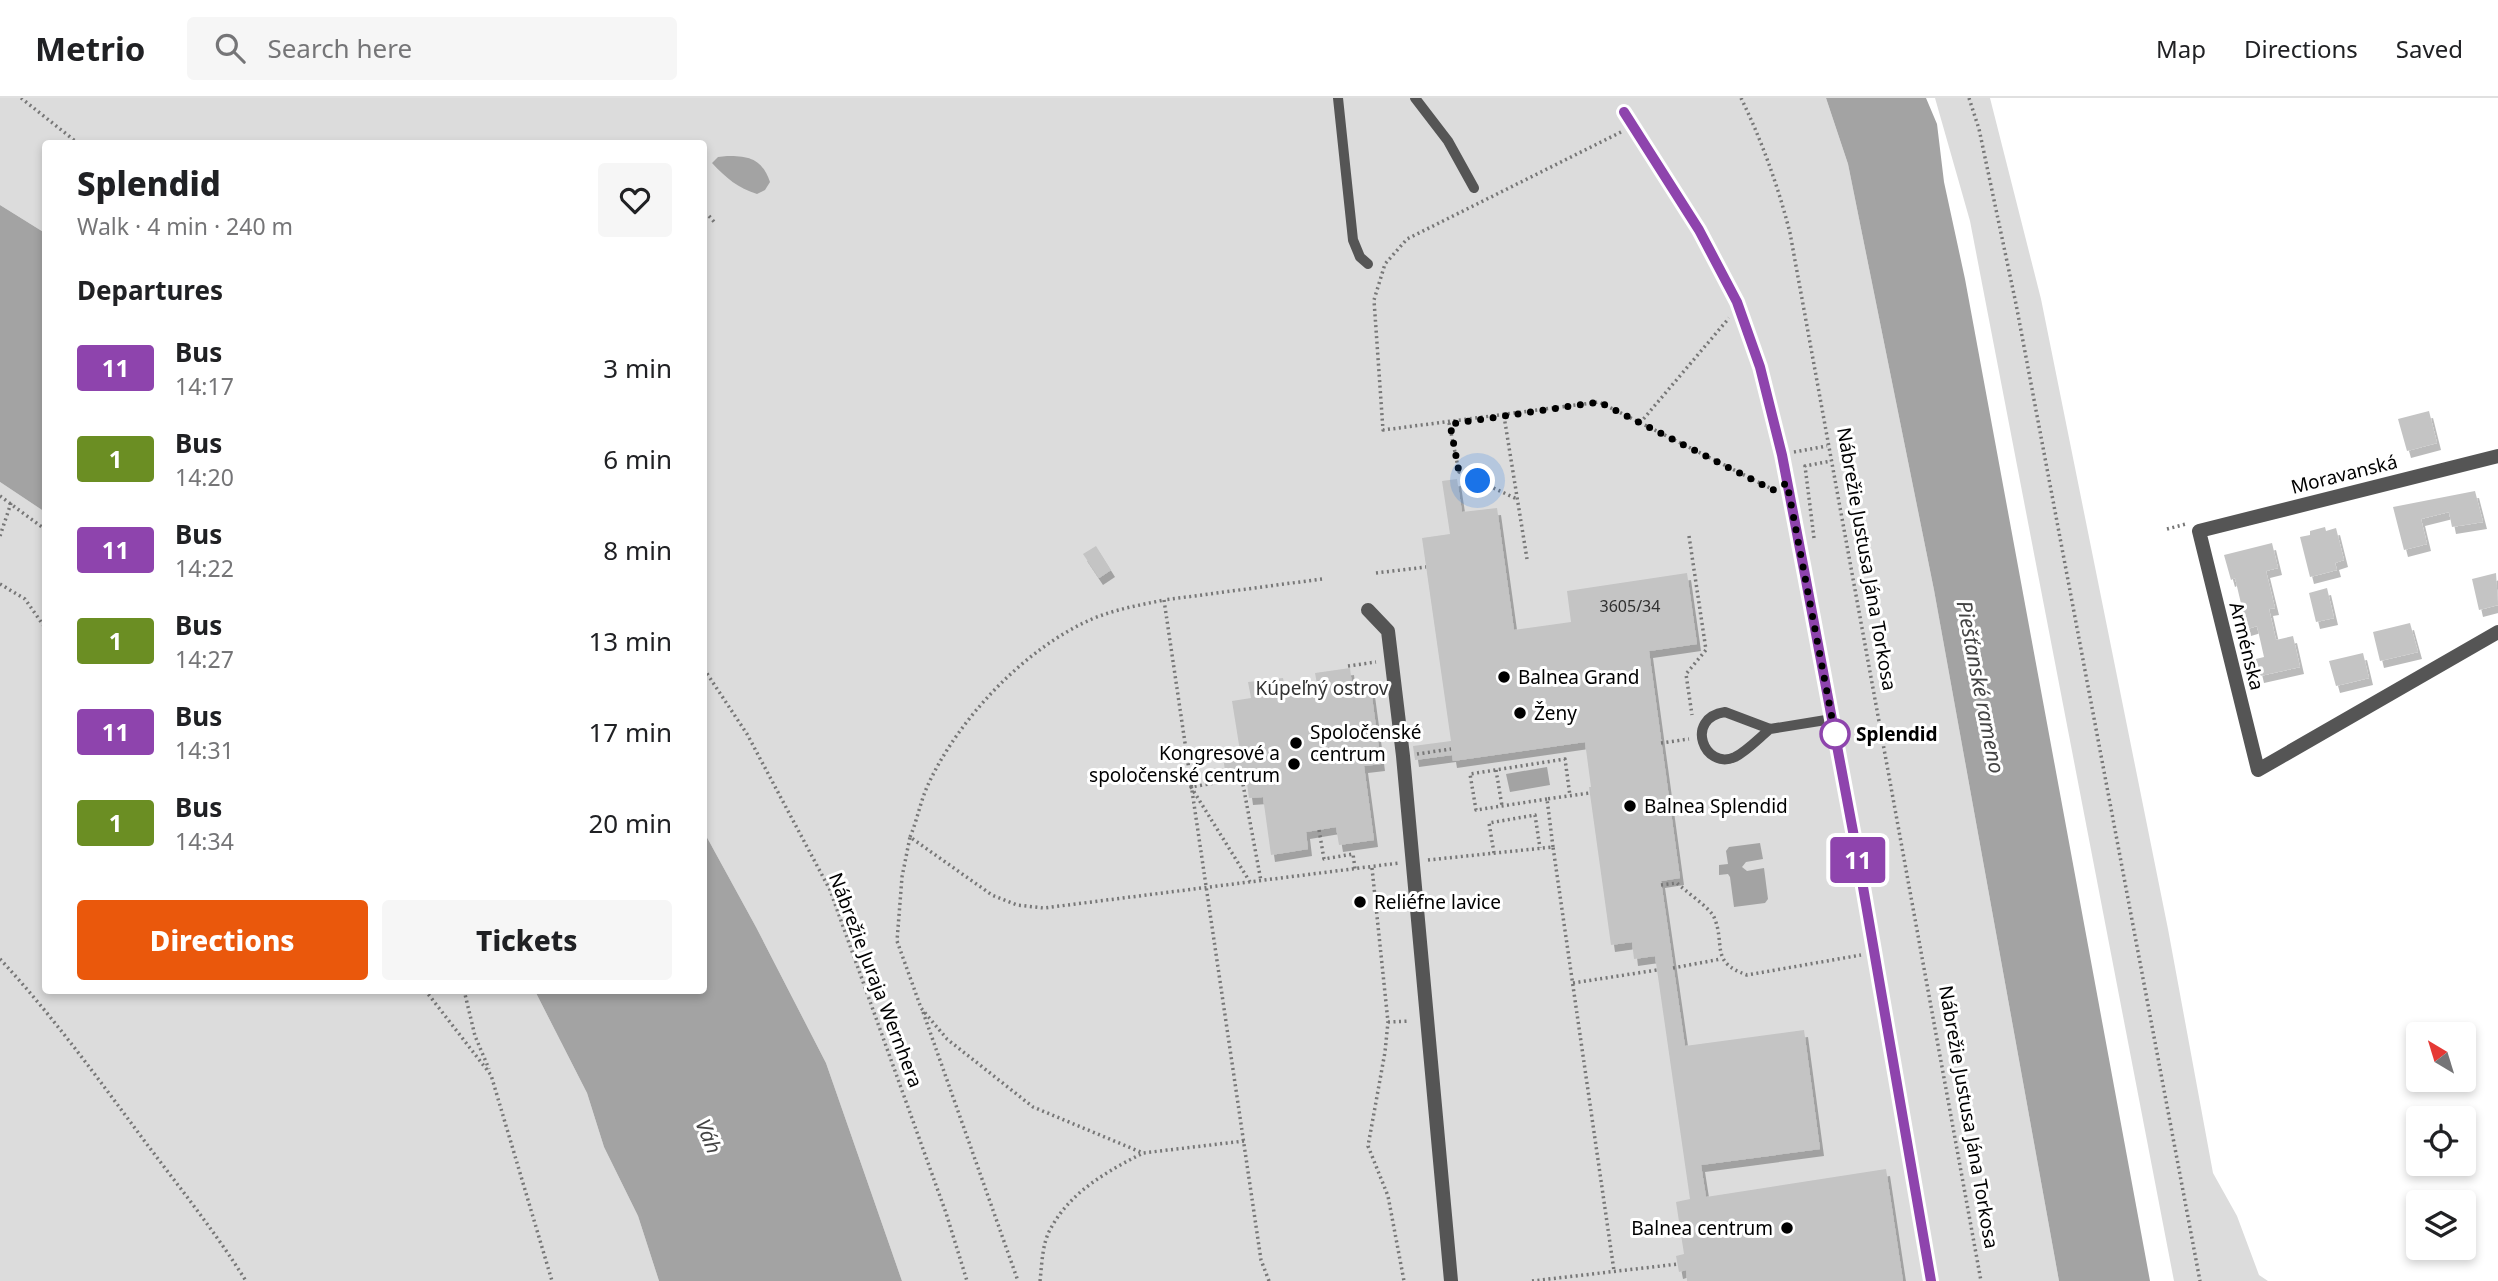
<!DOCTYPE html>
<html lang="en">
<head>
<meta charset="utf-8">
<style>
	body { margin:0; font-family:"Noto Sans",sans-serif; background:#f6f6f6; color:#202124; height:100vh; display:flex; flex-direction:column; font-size:26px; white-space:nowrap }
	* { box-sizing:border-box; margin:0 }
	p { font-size:23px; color:#757577 }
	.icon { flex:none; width:38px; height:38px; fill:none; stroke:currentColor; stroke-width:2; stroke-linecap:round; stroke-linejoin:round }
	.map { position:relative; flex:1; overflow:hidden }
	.panel { position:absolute; left:42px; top:42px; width:665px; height:854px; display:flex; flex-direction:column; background:#fff; border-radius:7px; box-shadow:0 4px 10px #0003 }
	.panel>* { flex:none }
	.badge { padding:0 14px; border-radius:5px; font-size:24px; line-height:46px }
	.needle { width:46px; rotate:322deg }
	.controls { position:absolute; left:2406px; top:924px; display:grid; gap:14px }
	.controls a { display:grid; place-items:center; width:70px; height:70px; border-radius:7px; background:#fff; box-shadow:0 4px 10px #0003; font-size:35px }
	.you { position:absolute; width:35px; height:35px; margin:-18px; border:5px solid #fff; border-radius:50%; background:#1a73e8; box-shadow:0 0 0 10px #1a73e833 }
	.map>.badge { position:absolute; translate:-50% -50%; box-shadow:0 0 0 4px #fff }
	h2 { padding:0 35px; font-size:26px; line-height:63px }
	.round { display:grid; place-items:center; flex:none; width:74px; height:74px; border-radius:7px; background:#f6f6f6 }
	.summary { display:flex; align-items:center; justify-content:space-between; height:119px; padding:0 35px }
	h1 { font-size:33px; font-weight:800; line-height:52px }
	.primary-button { display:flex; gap:14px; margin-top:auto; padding:14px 35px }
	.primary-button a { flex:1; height:80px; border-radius:7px; background:#ea580c; color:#fff; font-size:28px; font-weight:800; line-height:80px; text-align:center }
	.primary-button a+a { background:#f6f6f6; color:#202124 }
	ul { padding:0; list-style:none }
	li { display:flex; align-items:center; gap:21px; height:91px; padding:0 35px }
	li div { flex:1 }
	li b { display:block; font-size:26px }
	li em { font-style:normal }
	li .badge { min-width:77px; font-weight:700; text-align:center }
	header { display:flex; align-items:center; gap:42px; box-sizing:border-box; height:98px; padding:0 35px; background:#fff; border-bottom:2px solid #e0e0e0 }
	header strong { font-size:33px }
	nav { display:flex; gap:38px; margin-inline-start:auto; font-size:24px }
	.search { width:490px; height:63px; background:#f6f6f6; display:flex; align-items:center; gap:18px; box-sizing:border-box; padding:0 24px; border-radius:7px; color:#757577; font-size:26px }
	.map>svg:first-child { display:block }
	.green { fill:#dcdcdc }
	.water { fill:#a3a3a3 }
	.building { fill:#c4c4c4; filter:url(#shadow) }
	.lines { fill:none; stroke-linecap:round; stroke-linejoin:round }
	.path { stroke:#777; stroke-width:3.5; stroke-dasharray:2 3.5; stroke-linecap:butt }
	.lane { stroke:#555; stroke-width:10 }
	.street { stroke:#555; stroke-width:14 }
	.line-casing { stroke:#fff; stroke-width:16 }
	.line { stroke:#8e44ad; stroke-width:10 }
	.walk { stroke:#000; stroke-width:7; stroke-dasharray:0 12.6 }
	.poi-dot { fill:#000; stroke:#fff; stroke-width:2.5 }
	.stop-dot { fill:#fff; stroke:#8e44ad; stroke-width:3.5 }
	.labels { text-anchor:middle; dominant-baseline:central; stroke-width:6; stroke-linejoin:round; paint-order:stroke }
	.number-label { font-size:16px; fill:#313131 }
	.street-label { font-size:19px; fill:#000; stroke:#fff }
	.poi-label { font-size:19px; fill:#000; stroke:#fff; text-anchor:start }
	.park-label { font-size:19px; fill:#333; stroke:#fff }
	.stop-label { font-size:19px; font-weight:bold; fill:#000; stroke:#fff; text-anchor:start }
	.water-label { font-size:21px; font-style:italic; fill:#444; stroke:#fff }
</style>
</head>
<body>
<header>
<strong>Metrio</strong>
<div class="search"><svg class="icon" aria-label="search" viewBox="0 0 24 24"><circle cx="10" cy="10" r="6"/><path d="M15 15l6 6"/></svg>Search here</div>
<nav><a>Map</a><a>Directions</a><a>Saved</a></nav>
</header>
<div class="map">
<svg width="2498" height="1183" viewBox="0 0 2498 1183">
	<defs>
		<filter id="shadow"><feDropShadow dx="4" dy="7" stdDeviation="0" flood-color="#0004"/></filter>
	</defs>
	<rect width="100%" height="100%" fill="#fff"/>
	<path class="green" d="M0 0H1826L1848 66 1934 492 2059 1183H902L826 965 756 829 704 734V46H46L45 135 0 107Z
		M1935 0H1990L2041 201 2168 831 2213 1075 2237 1118 2259 1177 2268 1183H2174L1970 123Z
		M0 384 45 414 46 892 535 893 587 995 604 1049 638 1118 659 1183H0Z"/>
	<path class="water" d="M1826 0H1926L1937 26 1944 84 1965 181 2150 1183H2059L1934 492 1848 66Z
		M727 58C750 58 762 61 770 84L765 92 757 96C738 90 726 80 712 65L718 59Z
		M0 107 45 135V414L0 384Z
		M1547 669 1550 687 1510 694 1506 676Z
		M704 734 756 829 826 965 902 1183H659L638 1118 604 1049 587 995 535 893 704 892Z
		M1760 745 1763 761 1746 764 1742 769 1747 773 1764 770 1768 801 1765 805 1734 809 1730 779 1728 776 1719 777V767L1728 766 1726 753 1729 749Z"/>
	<path class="building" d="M2429 313 2437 345 2407 353 2398 321Z
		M1457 381 1462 414 1497 410 1514 532 1571 524 1567 493 1687 475 1697 546 1649 553 1680 780 1661 783 1685 948 1804 932 1820 1051 1701 1067 1706 1099 1886 1071 1903 1183H1687L1686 1172 1679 1174 1676 1158 1684 1156 1676 1104 1690 1101 1655 858 1634 861 1632 844 1611 847 1589 689H1591L1585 644 1453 663 1452 657 1415 662 1413 648 1451 643 1422 440 1450 436 1442 383Z
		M2475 393 2483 424 2452 429 2449 414 2421 421 2427 446 2404 452 2393 409Z
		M2325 429 2326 433 2336 430 2344 462 2335 465 2337 472 2310 479 2300 439 2310 437V433Z
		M2272 445 2278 470 2266 473 2275 510 2269 511 2276 542 2293 538 2300 569 2260 578 2256 561 2264 559 2257 528 2247 531 2235 480 2231 482 2224 457Z
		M1096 448 1111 472 1099 480 1083 456Z
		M2496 475 2498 507 2479 512 2472 481Z
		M2327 490 2334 520 2316 524 2309 495Z
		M2410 525 2418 554 2380 563 2373 534Z
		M2363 555 2369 580 2336 588 2329 563Z
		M1350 570 1352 587 1370 584 1381 666 1364 668 1374 742 1339 747 1336 729 1306 734 1308 751 1271 757 1263 699 1249 700 1245 671 1225 674 1223 656 1240 653 1232 603 1251 600 1248 584 1283 580 1286 596 1318 592 1315 575Z"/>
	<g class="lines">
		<path class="path" d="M21 0 79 46
			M1741 0C1762 43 1778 88 1790 135L1981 1183
			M1969 0 1979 31 2016 206 2200 1183
			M1621 34 1407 141 1385 166 1374 202 1383 332 1599 304 1772 391
			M709 118 716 126
			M1504 318 1527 461
			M1449 325 1459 374 1517 401
			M1640 325 1729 220
			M1794 354 1827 348
			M0 398 46 432
			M2167 431 2186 426
			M0 438 11 405
			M1689 438 1706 552 1686 576 1692 617
			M1814 440 1805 368 1831 363
			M1376 475 1426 469
			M0 486 25 501 46 531
			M1348 568 1376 564
			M704 571 747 636 830 792 946 1115 967 1183
			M1661 645 1689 641
			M1417 656 1451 651
			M1363 663 1389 660
			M1496 672 1502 708
			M1242 681 1261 783
			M1547 701 1476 712 1470 676 1565 661 1570 698
			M1319 732 1324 761 1353 756 1355 771
			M910 739C917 723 920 705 927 689 957 622 1025 550 1092 521 1116 511 1140 507 1164 502
			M1553 749 1547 701 1589 695
			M1494 755 1489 725 1535 717 1540 750
			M1428 762 1553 749 1614 1173
			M1372 770 1388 924 1385 954 1368 1048 1388 1098 1404 1183
			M1250 784 1191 689 1255 678
			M1661 787 1677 785C1685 793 1710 810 1714 819 1726 847 1709 864 1747 877L1861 857
			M0 861C53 918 99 982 146 1045 180 1090 216 1135 246 1183
			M1673 870 1721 861
			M1573 885 1657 872
			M425 892 491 977 552 1183
			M464 892 475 938 489 971
			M923 914 1018 1183
			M1388 924 1410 923
			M1244 1043 1143 1055 1033 1009 947 941 921 910 897 843 902 779 910 739 992 797 1017 807 1044 810 1399 765
			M1040 1183C1042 1166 1042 1145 1051 1130 1071 1093 1108 1073 1143 1055
			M1269 1183 1261 1162 1164 502 1322 481
			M1532 1183 1678 1166"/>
		<path class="lane" d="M1338 0 1353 142 1360 159 1368 166
			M1415 0 1448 43 1474 90
			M1624 14 1699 132 1737 204 1760 269 1781 357 1805 477 1858 760 1931 1183
			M1725 614 1770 631C1759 640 1747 653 1735 659 1704 673 1684 620 1725 614Z
			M1770 631 1832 621"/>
		<path class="street" d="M2498 358 2199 433 2258 672 2498 534
			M1368 512 1388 533 1403 658 1451 1183"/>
	</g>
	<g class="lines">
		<defs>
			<path id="line" d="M1624 14 1699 132 1737 204 1760 269 1782 357 1805 477 1858 760 1931 1183"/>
		</defs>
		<use href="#line" class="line-casing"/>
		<use href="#line" class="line"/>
		<path class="walk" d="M1478 383 1459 374 1450 326 1599 304 1773 392 1787 385 1835 636"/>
	</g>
	<g class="poi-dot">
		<circle cx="1504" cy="579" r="7"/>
		<circle cx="1520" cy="615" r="7"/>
		<circle cx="1296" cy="645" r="7"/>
		<circle cx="1294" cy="666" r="7"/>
		<circle cx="1630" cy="708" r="7"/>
		<circle cx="1360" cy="804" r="7"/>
		<circle cx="1787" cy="1130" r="7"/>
	</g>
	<circle class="stop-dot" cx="1835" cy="636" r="14"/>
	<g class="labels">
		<g class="number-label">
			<text x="1630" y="508">3605/34</text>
		</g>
		<g class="street-label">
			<text transform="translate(2344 376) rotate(-14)">Moravanská</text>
			<text transform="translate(1867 461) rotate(80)">Nábrežie Justusa Jána Torkosa</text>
			<text transform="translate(2247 548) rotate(76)">Arménska</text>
			<text transform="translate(876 882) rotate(69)">Nábrežie Juraja Wernhera</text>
			<text transform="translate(1969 1019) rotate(80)">Nábrežie Justusa Jána Torkosa</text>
		</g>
		<g class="poi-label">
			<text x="1518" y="579">Balnea Grand</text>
			<text x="1534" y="615">Ženy</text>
			<text x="1310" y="634">Spoločenské<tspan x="1310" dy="22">centrum</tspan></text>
			<text x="1280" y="655" text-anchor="end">Kongresové a<tspan x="1280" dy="22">spoločenské centrum</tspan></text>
			<text x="1644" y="708">Balnea Splendid</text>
			<text x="1374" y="804">Reliéfne lavice</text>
			<text x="1773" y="1130" text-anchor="end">Balnea centrum</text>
		</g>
		<g class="park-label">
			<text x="1322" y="590">Kúpeľný ostrov</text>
		</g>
		<g class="stop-label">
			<text x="1856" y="636">Splendid</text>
		</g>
		<g class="water-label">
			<text transform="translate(1981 589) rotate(79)">Piešťanské rameno</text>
			<text transform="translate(709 1038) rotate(68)">Váh</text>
		</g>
	</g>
</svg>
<div class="controls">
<a><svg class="needle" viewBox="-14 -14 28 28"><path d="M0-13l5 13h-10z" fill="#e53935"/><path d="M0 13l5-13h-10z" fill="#757577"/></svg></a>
<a><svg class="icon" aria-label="locate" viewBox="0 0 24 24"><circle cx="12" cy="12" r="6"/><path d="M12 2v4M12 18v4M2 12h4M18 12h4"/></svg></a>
<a><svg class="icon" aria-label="layers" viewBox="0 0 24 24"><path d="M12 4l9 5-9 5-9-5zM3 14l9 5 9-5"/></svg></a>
</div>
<div class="you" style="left:1478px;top:383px"></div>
<b class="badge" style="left:1858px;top:762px;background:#8e44ad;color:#fff">11</b>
<section class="panel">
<div class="summary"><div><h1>Splendid</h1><p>Walk · 4 min · 240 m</p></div><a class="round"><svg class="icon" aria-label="heart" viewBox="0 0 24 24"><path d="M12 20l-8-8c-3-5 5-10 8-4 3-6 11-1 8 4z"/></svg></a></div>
<h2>Departures</h2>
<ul>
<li><span class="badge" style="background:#8e44ad;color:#fff">11</span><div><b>Bus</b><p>14:17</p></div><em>3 min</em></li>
<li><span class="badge" style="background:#6b8e23;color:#fff">1</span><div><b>Bus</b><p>14:20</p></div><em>6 min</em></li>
<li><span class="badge" style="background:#8e44ad;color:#fff">11</span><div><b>Bus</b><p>14:22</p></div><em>8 min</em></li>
<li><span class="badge" style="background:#6b8e23;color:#fff">1</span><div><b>Bus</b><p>14:27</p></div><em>13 min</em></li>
<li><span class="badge" style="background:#8e44ad;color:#fff">11</span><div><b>Bus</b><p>14:31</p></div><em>17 min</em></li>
<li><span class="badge" style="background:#6b8e23;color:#fff">1</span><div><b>Bus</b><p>14:34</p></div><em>20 min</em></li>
</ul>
<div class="primary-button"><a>Directions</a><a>Tickets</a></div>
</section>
</div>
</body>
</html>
